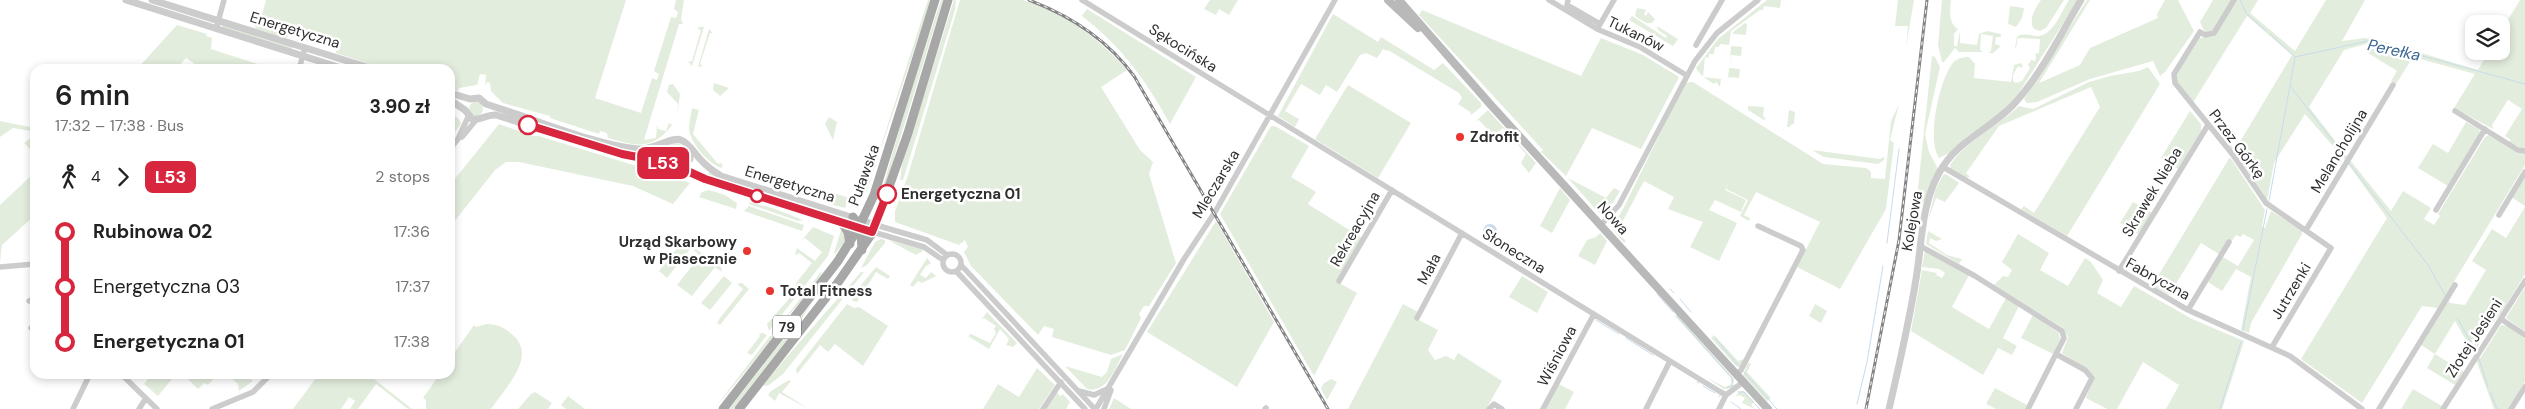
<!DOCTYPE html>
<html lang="en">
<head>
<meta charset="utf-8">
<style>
	body { margin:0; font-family:"DM Sans",sans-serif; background:#f6f6f6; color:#222; height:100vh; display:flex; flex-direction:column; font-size:19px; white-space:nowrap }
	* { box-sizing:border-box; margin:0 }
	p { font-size:16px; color:#767676 }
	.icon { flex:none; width:28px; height:28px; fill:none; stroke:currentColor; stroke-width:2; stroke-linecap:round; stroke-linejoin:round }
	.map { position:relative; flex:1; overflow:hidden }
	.sheet { position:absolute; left:30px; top:64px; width:425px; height:315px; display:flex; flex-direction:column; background:#fff; border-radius:15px; box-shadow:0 2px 8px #0003 }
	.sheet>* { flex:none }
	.badge { padding:0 10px; border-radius:8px; font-size:18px; line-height:32px }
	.controls { position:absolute; left:2465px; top:15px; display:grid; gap:10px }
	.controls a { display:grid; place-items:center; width:45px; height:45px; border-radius:10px; background:#fff; box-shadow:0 2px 8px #0003; font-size:25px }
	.map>.badge { position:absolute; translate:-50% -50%; box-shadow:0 0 0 2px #fff }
	.legs { display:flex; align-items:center; gap:8px; height:55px; padding:0 25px; font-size:16px }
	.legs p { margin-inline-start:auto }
	.overview { display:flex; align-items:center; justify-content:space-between; height:85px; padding:0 25px }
	h1 { font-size:28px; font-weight:600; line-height:38px }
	ul { padding:0 25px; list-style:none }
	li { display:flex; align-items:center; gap:18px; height:55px; font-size:19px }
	li i { display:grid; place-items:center; width:8px; height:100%; margin:0 6px; background:currentColor }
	li i::after { content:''; width:12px; height:12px; margin:-6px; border:4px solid; border-radius:50%; background:#fff }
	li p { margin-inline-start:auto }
	li:first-child i { background:linear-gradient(#0000 50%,currentColor 0) }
	li:last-child i { background:linear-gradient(currentColor 50%,#0000 0) }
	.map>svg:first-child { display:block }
	.green { fill:#e3eddd }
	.water { fill:#c8dbed }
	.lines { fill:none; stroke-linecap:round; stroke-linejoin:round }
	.stream { stroke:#c8dbed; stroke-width:1 }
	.minor { stroke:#ccc; stroke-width:5.5 }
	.tertiary { stroke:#ccc; stroke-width:7 }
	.secondary { stroke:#b9b9b9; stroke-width:8 }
	.primary { stroke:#a7a7a7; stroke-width:9 }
	.rail-casing { stroke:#848484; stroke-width:3 }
	.rail { stroke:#fff; stroke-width:1; stroke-dasharray:4; stroke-linecap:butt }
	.line-1-casing { stroke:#fff; stroke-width:11 }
	.line-1 { stroke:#d7263d; stroke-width:8 }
	.stop-1-dot { fill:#fff; stroke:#d7263d; stroke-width:2.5 }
	.poi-dot { fill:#e9352e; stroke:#fff; stroke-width:2 }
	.labels { text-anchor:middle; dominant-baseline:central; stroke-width:5; stroke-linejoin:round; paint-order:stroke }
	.shield { fill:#fff; stroke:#6d6d6d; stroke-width:1 }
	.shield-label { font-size:14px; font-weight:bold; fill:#2f2f2f }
	.street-label { font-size:15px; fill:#2f2f2f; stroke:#fff }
	.poi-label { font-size:15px; font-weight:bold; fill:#2f2f2f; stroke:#fff; text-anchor:start }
	.stop-label { font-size:15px; font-weight:bold; fill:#2f2f2f; stroke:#fff; text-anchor:start }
	.water-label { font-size:16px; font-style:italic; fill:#3b6793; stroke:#fff }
</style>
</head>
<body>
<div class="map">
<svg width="2525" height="409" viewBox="0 0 2525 409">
	<rect width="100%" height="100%" fill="#fff"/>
	<path class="green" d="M266 0H626L595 98 641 113 652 78 657 80 659 74 654 71 671 17 676 18 678 12 674 9 676 0H684L681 20 683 24H679L644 140 656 138 657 125 658 129 666 131 669 123 672 125C652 151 636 146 608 138L607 133 600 131 599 134 550 118V116L503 103 491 91 490 83 487 82 485 86 486 75 480 74 477 85 459 88 458 91 450 89V69H385L336 53V50L289 35 286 38 256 29 254 24 259 25Z
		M928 0H931L866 193 865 187 871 177Z
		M941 0H943L885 187 879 200 913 83Z
		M954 0H956L955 10 903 180H900L902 164Z
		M960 0C980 0 1003 0 1022 0 1059 7 1103 42 1127 70L1101 87 1140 150 1153 162 1149 174 1176 263 1149 306H1144L1139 314 1141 318 1125 350 1111 355 1052 337 1054 329 1044 326 1038 335 971 266 964 252 968 247 965 240 959 245 895 222V211L908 175Z
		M1210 0H1238L1229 15 1219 9 1216 15 1204 9Z
		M1767 0H1781L1780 8 1764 6 1763 10H1760L1731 31 1729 45 1720 44 1719 47H1715L1714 54H1709V58L1705 57 1703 77 1721 79 1720 87 1716 82 1714 84C1707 79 1701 77 1696 68L1718 39Z
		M1898 0H1914L1906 47 1908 26H1895Z
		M1942 0H1951C1950 10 1948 23 1958 29L1954 34V46H1957L1960 31V43L1977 45 1979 34 1987 31 2001 34V37H1996L1995 44 2001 46 1993 53H1988L1991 51 1993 36 1981 34 1980 50 1983 52H1959L1955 48 1944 62H1942L1938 45Z
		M2041 0H2064L2046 28 2040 31 2034 29C2028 19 2035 9 2041 0Z
		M2069 0H2078L2018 94 2000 114 1968 136 1950 153 1939 158C1926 139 1940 80 1952 64 1956 58 1963 57 1969 57L1975 64 1974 78 2011 82 2014 65 2021 63 2023 66 2021 68 2018 66 2013 75V81L2016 83 2022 81 2030 68 2028 65 2031 60 2035 61 2036 57 2035 54 2039 53 2040 39 2018 38 2016 48H2015L2017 37C2022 33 2029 35 2036 36 2052 38 2061 12 2069 0Z
		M2087 0H2090L2039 83 2080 65 2090 48 2158 18 2157 14 2165 0H2178L2194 31 2165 72 2160 76 2153 61 2090 79 2037 102 2027 103 2024 99Z
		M2213 0H2232L2211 33H2205L2200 22Z
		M2236 0H2258L2250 13 2295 51 2326 0H2365L2342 41 2365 38 2378 40 2478 70 2489 51H2501V31L2520 0H2525V150L2509 142 2511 140 2505 136 2522 109 2508 100 2492 125 2493 129 2454 108 2475 74 2413 57 2396 84 2391 81 2397 71 2368 53 2372 46 2366 44 2344 50 2309 107 2347 156 2345 160 2305 114 2274 163 2267 201 2247 170 2220 137 2222 135 2235 150 2292 55 2247 16 2192 104 2177 82 2176 76 2199 38 2214 36Z
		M2010 6 2024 8 2022 18 2016 27 2008 24Z
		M1637 8 1646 10 1644 14 1646 16 1648 12 1655 19 1652 23H1646L1635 16Z
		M1087 9 1196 77 1170 124C1145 79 1123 48 1082 16Z
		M1422 10 1581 76 1601 38 1643 55 1679 77 1641 149 1592 128 1566 176 1541 152 1543 150 1419 15Z
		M1333 14 1378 42 1381 37 1434 70 1443 63 1481 103V107L1471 115 1470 112 1458 104 1462 98 1459 93 1388 50 1387 51 1383 49 1377 58 1366 53 1360 55 1337 92 1326 85 1320 95 1301 84 1285 111 1299 119 1295 127 1278 116Z
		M1632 16 1666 38 1667 36 1658 30 1657 26 1678 39 1673 46 1629 20Z
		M1745 23 1747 24 1746 35 1733 34 1732 44 1733 32Z
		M177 25 207 34 206 36 212 38 211 49 273 69H211L201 65 199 67 186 58 176 69H137Z
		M223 25 292 46V50L223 28Z
		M699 27H704L692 66 688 62 692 61 701 30 698 29Z
		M709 29 713 33H710L700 64 703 66 698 67Z
		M1731 46 1742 47 1741 56 1731 55 1730 66Z
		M1932 56 1935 57 1940 67 1925 134 1929 152 1938 169 1920 211 1917 225H1914Z
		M2148 67 2160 84 2067 236 2021 209 2024 206 2034 213 2100 107 2091 87 1999 126 1966 173 1970 177 1966 178 1951 169 1950 165C1967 140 1997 127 2019 106L2033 109 2089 82 2110 76 2139 71Z
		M1729 68 1740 69 1739 78 1728 77 1727 88Z
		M1693 82 1823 164 1866 168 1871 172V178L1885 179 1891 121 1899 104 1890 140 1894 143 1886 209 1840 289 1797 267 1820 222 1756 192 1744 215 1750 218 1749 221 1740 216 1748 200 1726 189 1730 180 1725 190 1746 200 1741 212 1715 200 1709 210 1737 223 1719 261 1690 247 1703 222 1668 209 1674 197 1644 181 1617 232 1626 241 1624 243 1615 232 1613 223 1621 213 1685 83Z
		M714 83 729 88 720 96 713 90Z
		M673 84 680 94 677 117 678 104 667 92 669 85Z
		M1348 85 1411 123 1378 178 1315 139Z
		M469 109a7 7 0 1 1 14 0a7 7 0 1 1-14 0Z
		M1748 106 1764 107 1763 116 1766 119 1764 120 1748 110Z
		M692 108 699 110 693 134 718 164 721 163 723 166 721 168C707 162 691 144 689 129 689 122 691 115 692 108Z
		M1488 110 1536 163 1529 173 1521 163 1526 154 1503 128 1491 137 1492 134 1479 120 1476 121Z
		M1789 110 1795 112 1794 123 1789 127H1787Z
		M2190 111 2201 124V131L2178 169 2161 158Z
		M450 113 459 119 461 124 451 137Z
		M829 117 837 122 833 140 825 124Z
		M0 121 35 128V154L24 143 33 136 30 131 13 128 0 137Z
		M2466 122 2479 129 2480 133 2448 186 2418 168 2433 144 2448 153Z
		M499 124 533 136H539L656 172 659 177 673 181 677 178 690 183 673 204 633 186 519 162H506L495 170 450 227V185Z
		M1271 126H1275L1309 146 1291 177 1316 192 1308 204 1362 238 1336 281 1357 293 1314 376 1220 214Z
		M2489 135 2516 151 2525 154V165L2438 308 2422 306 2362 403 2301 359 2387 218 2348 164 2350 160 2391 211 2403 191 2431 208 2424 219 2434 225 2440 216 2438 214 2485 137Z
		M666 153a10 10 0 1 1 20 0a10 10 0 1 1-20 0Z
		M1812 150 1880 159 1884 157V160L1878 164 1824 157Z
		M2230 157 2265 210 2262 227 2265 228 2271 211 2302 230V234L2251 323 2249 333 2241 330 2251 277 2236 269 2222 291 2208 282 2223 257 2238 266 2254 240 2243 234 2241 237 2236 235 2232 241 2228 239 2219 254 2201 243 2169 295 2152 286Z
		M709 171 840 216 708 178Z
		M35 172V215L2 245 0 262V205Z
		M1946 174 1959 183 1945 202 1936 198 1928 221 1935 191 1943 175Z
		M2525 174V206L2511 197Z
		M1568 178 1606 198 1614 188 1620 191 1607 212 1599 213Z
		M1560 188 1570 200 1552 233 1540 226Z
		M709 190 725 195 737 203 736 209 699 197 702 192Z
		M837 194 849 198 845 208 829 204 826 199Z
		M750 202 775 209 803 220 798 221 749 204Z
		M2133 202 2152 213 2138 234 2120 223Z
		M749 206 804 225 802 231 744 211Z
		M2525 207V274L2502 312 2487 329 2474 354 2455 321 2435 354 2464 372 2455 385 2427 368 2435 354 2421 345 2448 300 2450 303 2465 305 2486 270 2472 261 2492 229 2506 238Z
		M1216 221 1274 322 1237 387 1147 332Z
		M813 227 834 236 828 256 769 331 767 324 794 293 796 283 812 263 799 253 796 255 795 254 798 245 797 248 815 261 822 252 805 238 802 240Z
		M841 230 845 232V242L835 254 834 253Z
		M1928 231 1942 239 1936 241 1930 238 1929 243 1947 255 1962 259 1959 264 1926 244Z
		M1600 233 1607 241 1595 265 1578 256 1587 240 1596 237Z
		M2018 234 2049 253 2040 270 2068 286 2085 258 2091 262 2103 280 2097 293 2121 307 2134 286 2192 319 2244 341 2222 409H2166L2179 385 2143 362 2117 409H2107L2086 398 2094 376 2088 370 2062 353 2068 337 2063 328 1994 285 2003 276 2008 277 2012 270 2002 262Z
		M881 239 885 240V243L866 266 861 268 875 242Z
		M888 240 922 249 923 251 916 255Z
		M682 242 690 249 667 278 659 271Z
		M696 249 721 267 722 272 715 267 692 296 677 285 700 256 694 250Z
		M1925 250 1969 275 1952 307 1989 329 2006 298 2019 306 2003 338 2017 346 2012 355 1998 348 1983 375 1911 331 1922 270 1937 273 1936 275 1942 278 1945 273 1939 269 1922 267Z
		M927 258 931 263 925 267 920 275 926 278 931 272 936 276 922 283 918 281 913 287 910 285Z
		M876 267 890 276 888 279 876 272 857 302 853 301 851 297Z
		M823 271 814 286 775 331 820 273Z
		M861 272H864L783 374 769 385 764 386 763 384Z
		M724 276 732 283 710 310 701 303Z
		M1522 276 1548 292 1537 313 1509 297Z
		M742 283 749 289 720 325 717 323 720 318 743 289 737 284Z
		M2525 287V330L2524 331 2506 318Z
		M812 303 790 337 733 409H729Z
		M847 304 854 308 859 307 888 326 863 366 835 344 828 352 820 345 797 374 796 369Z
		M1403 304 1418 312 1415 318 1438 330 1428 350 1435 360 1446 356 1454 360 1458 353 1502 381 1486 409H1348Z
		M1815 304 1827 311 1821 323 1809 316Z
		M987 312 1017 343 1013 347 1006 345 1009 339 1000 329 989 349 968 336 971 334 990 343 996 333 994 329 996 326 984 318 981 320Z
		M1677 315 1734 379 1733 387 1724 389 1707 378 1725 387 1732 384 1731 378 1675 316Z
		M2033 315 2059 333 2060 339 2053 354 2021 338Z
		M486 324C497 324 506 328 514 336 537 358 504 389 491 409H426V400L423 398 440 374H450V359L474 325 476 327Z
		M2501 325 2510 326 2525 339V382L2508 409H2494L2476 360 2481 357Z
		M762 333 767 335 752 355 747 353 760 336 759 334Z
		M776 335 714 409 770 336Z
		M1714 335 1738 361 1744 359 1740 367 1736 366 1711 338Z
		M1123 354C1115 368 1107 394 1087 389L1065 366 1102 377 1107 372 1111 359Z
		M1748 363 1751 364 1747 372 1771 398 1767 401 1743 375Z
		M1037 368 1055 385 1039 409H983L998 384 1019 397Z
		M152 374H176L158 396 144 384Z
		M183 374H218L208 385 204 383 198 389Z
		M227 374H244L253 381 239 391 238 384Z
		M319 374H373L374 379 412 409H408L376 384 358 409H350L355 401 349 397 341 409H293Z
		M1331 379 1337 382 1327 400 1321 389 1323 384Z
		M789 380 791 381 782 392 809 409 779 393 775 401 768 395 771 391Z
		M1559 384 1574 392 1565 409H1546Z
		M1995 388 2027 405 2025 409H1996L1986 404Z
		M2413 389 2442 406 2440 409H2401Z
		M1056 391 1060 396 1063 394 1070 402 1066 409H1045Z
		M1740 391H1744L1754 402 1751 405 1755 409 1742 403 1745 398 1739 395 1735 397Z
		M535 392 552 403 548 409H518L531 394Z
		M568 396 585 409H566L561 405Z
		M1114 398 1131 409H1109Z"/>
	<path class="water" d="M1483 231a7 7 0 1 1 14 0a7 7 0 1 1-14 0Z"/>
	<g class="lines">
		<path class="stream" d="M2240 0 2246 13 2266 31
			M2270 34 2295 57 2368 41 2525 84
			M2291 87 2345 157
			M2349 163 2428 265 2445 295
			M2269 201 2295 58
			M1887 243 1899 149
			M1670 289 1674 293
			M1657 294 1673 312
			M1680 299 1691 312
			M1677 316 1732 378V386
			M2458 319 2475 350
			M1596 320 1619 334
			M2243 330 2267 209
			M1626 338 1653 355
			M1715 338 1739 366
			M2479 359 2488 387
			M1744 372 1777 409
			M1697 382 1699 383
			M1703 386 1715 393
			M1727 388 1732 386
			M1738 392H1744L1754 403
			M2490 392 2497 409
			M1719 396H1720
			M1731 402 1741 409
			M1755 404 1760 409
			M1857 404 1867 362 1883 266
			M2220 409 2241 342"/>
		<path class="minor" d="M1082 0 1719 391 1726 395 1743 382
			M1549 0 1597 29 1640 47 1686 75
			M1568 0 1567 5 1600 24
			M2234 0 2214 33 2205 35 2200 32 2174 74 2175 83 2233 155 2266 203 2331 248 2272 347
			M1599 26 1614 0
			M216 29 224 0
			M1696 45 1722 0
			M299 69 305 48
			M2455 111 2518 150 2525 151
			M462 137 476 120
			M450 149 458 139 468 117
			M1943 167 2188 310 2290 356 2362 409
			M2436 210 2485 129
			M2499 215 2525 172
			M34 217 35 220
			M876 225 927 240 947 255
			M1601 225 1619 205 1695 61 1717 33 1758 0
			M2306 230 2393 85
			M873 232 924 247 943 260
			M1920 246 1975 276 2062 331 2064 338 2028 409
			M943 263a9 9 0 1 1 18 0a9 9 0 1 1-18 0Z
			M961 265 1093 407
			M0 267 35 264
			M956 271 1085 409
			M2119 271 2208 125
			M1339 281 1392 190
			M29 301 35 298
			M2188 310 2229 242
			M1417 318 1462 233
			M2501 319 2525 335
			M31 328 35 327
			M2056 354 2085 370 2092 378 2076 409
			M34 355 35 354
			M121 374 157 409
			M1737 374 1741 370 1803 250 1801 246 1758 226
			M1079 391 1094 395 1107 389
			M1097 407 1184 259 1215 212 1335 0
			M73 409 90 374
			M139 409 146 398
			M212 409 253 392 271 374
			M1043 409 1061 382
			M1104 409 1111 390
			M1265 409 1266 408
			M1489 409 1494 404 1502 409
			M1543 409 1594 314
			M1646 409 1670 361
			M1719 409 1726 395
			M2379 409 2455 285
			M2443 409 2525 281
			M2511 409 2525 387"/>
		<path class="tertiary" d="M126 0 344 69
			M152 0 373 69
			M450 93 470 99 479 98 486 104 498 108C539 121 596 145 638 149 654 150 672 136 681 140 689 143 694 153 700 159 706 166 713 171 721 176L876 225
			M450 100 465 110 472 119C481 121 486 114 496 115L622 154 663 162 668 167 683 169 705 179 873 232
			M679 169 690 159 689 148
			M1889 409C1899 366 1909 323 1916 279 1922 244 1921 205 1939 173 1956 141 1989 130 2013 105 2041 75 2060 35 2081 0"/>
		<path class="secondary" d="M1388 0 1418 28
			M1399 0 1490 104 1768 409"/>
		<path class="primary" d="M853 217 861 232 862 250
			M842 223 848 232 850 244
			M723 409 838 261 859 227 874 195 935 0
			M739 409 839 281 873 232 908 133 948 0"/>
		<defs>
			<path id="rail" d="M1029 0C1071 16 1107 39 1134 76L1328 409
				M1866 409 1899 240 1927 0"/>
		</defs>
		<use href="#rail" class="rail-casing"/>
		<use href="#rail" class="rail"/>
	</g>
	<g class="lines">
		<defs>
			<path id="line-1" d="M528 125 622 154 663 162 672 169H683L705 179 872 232 887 194"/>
		</defs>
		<use href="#line-1" class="line-1-casing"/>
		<use href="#line-1" class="line-1"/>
	</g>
	<g class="stop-1-dot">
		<circle cx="528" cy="125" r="9"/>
		<circle cx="887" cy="194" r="9"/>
		<circle cx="757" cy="196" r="6"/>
	</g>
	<g class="poi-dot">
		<circle cx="1460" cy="137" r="5"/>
		<circle cx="747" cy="251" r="5"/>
		<circle cx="770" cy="291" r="5"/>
	</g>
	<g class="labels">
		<rect class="shield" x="773" y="315.5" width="28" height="23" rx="4"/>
		<g class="shield-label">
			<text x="787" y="327">79</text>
		</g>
		<g class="street-label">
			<text transform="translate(295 30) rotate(17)">Energetyczna</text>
			<text transform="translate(1636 34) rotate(26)">Tukanów</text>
			<text transform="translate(1183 48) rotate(32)">Sękocińska</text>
			<text transform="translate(2237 144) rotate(53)">Przez Górkę</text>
			<text transform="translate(2339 151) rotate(-59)">Melancholijna</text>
			<text transform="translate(864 175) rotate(-70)">Puławska</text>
			<text transform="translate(790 184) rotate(17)">Energetyczna</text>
			<text transform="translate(1216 184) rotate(-59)">Mleczarska</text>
			<text transform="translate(2152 192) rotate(-59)">Skrawek Nieba</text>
			<text transform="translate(1613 218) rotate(48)">Nowa</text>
			<text transform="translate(1912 221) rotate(-80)">Kolejowa</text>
			<text transform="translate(1355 229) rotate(-60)">Rekreacyjna</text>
			<text transform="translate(1514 251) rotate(32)">Słoneczna</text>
			<text transform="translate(1429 269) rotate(-62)">Mała</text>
			<text transform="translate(2158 279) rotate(29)">Fabryczna</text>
			<text transform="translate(2291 291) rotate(-59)">Jutrzenki</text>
			<text transform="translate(2474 338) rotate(-57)">Złotej Jesieni</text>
			<text transform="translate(1557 356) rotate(-62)">Wiśniowa</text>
		</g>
		<g class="poi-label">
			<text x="1470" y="137">Zdrofit</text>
			<text x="737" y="242" text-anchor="end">Urząd Skarbowy<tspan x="737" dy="17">w Piasecznie</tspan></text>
			<text x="780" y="291">Total Fitness</text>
		</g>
		<g class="stop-label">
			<text x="901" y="194">Energetyczna 01</text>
		</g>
		<g class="water-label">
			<text transform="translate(2394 50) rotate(12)">Perełka</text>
		</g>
	</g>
</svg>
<div class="controls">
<a><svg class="icon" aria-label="layers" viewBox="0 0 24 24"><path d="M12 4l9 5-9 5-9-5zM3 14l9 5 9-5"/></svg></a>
</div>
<b class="badge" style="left:663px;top:163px;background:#d7263d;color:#fff">L53</b>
<section class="sheet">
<div class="overview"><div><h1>6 min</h1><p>17:32 – 17:38 · Bus</p></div><b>3.90 zł</b></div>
<div class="legs"><svg class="icon" aria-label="walk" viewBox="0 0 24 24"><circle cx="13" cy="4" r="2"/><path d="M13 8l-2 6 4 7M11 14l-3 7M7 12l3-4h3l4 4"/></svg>4<svg class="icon" aria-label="forward" viewBox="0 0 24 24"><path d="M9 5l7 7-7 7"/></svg><b class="badge" style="background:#d7263d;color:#fff">L53</b><p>2 stops</p></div>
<ul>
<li><i style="color:#d7263d"></i><b>Rubinowa 02</b><p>17:36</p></li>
<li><i style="color:#d7263d"></i><span>Energetyczna 03</span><p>17:37</p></li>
<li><i style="color:#d7263d"></i><b>Energetyczna 01</b><p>17:38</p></li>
</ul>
</section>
</div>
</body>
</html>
